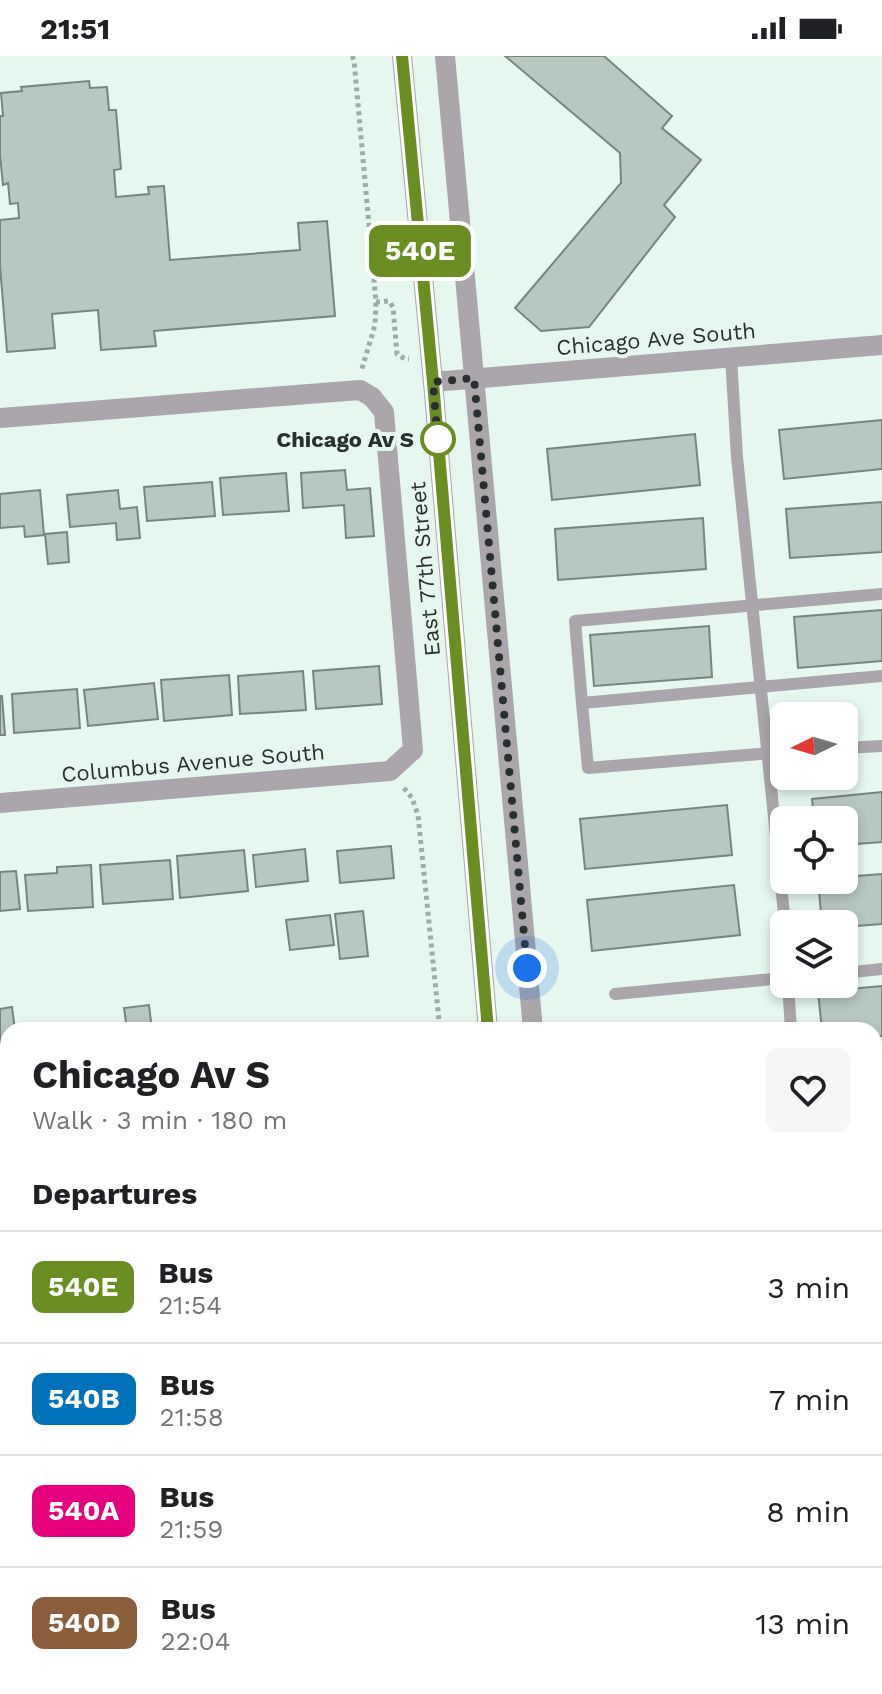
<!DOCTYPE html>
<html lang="en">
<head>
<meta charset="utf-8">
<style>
	body { margin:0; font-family:"Work Sans",sans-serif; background:#f6f6f6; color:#202124; height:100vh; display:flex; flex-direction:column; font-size:30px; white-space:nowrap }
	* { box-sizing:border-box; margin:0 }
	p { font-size:26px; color:#757577 }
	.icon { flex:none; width:44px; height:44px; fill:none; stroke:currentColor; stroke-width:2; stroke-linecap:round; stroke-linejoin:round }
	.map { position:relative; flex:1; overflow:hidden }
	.sheet { position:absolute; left:0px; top:966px; width:882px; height:672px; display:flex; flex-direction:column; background:#fff; border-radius:24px 24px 0 0; box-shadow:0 4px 12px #0003 }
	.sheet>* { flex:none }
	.badge { padding:0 16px; border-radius:12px; font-size:28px; line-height:52px }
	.needle { width:52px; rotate:265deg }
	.tools { position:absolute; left:770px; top:646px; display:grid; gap:16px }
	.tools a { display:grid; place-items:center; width:88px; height:88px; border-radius:12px; background:#fff; box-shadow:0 4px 12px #0003; font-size:40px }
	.you { position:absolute; width:40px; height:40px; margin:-20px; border:6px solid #fff; border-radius:50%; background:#1a73e8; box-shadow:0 0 0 12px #1a73e833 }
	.map>.badge { position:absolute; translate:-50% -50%; box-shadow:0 0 0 4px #fff }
	h2 { padding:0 32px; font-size:30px; line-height:72px }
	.round { display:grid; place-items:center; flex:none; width:84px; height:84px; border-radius:12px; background:#f6f6f6 }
	.head { display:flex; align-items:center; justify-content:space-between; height:136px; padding:0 32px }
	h1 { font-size:38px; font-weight:700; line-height:60px }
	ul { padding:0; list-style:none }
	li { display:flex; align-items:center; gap:24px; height:112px; padding:0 32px; border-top:2px solid #e0e0e0 }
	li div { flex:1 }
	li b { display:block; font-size:30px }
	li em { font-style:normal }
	li .badge { min-width:88px; font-weight:700; text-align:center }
	.status { display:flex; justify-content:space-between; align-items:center; height:56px; padding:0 40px; background:#fff; direction:ltr }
	.status svg { height:22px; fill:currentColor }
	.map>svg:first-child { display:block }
	.built { fill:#d1eae0 }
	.building { fill:#b7c8c1; stroke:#76867f; stroke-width:2 }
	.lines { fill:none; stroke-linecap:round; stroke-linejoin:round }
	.path { stroke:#9eaca6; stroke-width:5; stroke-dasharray:4 4; stroke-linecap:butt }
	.service { stroke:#aaa6ab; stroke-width:12 }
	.minor { stroke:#aaa6ab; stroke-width:20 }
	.tertiary { stroke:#aaa6ab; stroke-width:20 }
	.line-casing { stroke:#fff; stroke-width:18 }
	.line { stroke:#6b8e23; stroke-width:12 }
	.walk { stroke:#29302d; stroke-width:8; stroke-dasharray:0 14.4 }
	.stop-dot { fill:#fff; stroke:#6b8e23; stroke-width:4 }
	.labels { text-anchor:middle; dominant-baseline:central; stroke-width:8; stroke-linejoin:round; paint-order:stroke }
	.street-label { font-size:22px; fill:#29302d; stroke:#e5f7ef }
	.stop-label { font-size:22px; font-weight:bold; fill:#29302d; stroke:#e5f7ef; text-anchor:end }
</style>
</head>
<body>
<div class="status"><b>21:51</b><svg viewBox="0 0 49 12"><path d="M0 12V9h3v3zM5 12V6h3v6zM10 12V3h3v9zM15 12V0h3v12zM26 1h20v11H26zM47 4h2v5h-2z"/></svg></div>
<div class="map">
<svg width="882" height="1638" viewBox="0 0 882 1638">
	<rect width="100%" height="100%" fill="#e5f7ef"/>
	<path class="built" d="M627 1630H752L753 1638H628Z"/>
	<path class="building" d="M505 0H604L672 60 662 72 701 104 664 149 675 161 589 271 541 275 515 252 621 127 620 97Z
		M89 25 90 32 107 31 109 54H116L121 113 114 114 116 141 149 138 148 131 164 130 170 204 300 194 298 167 327 165 335 260 154 275 156 290 101 294 98 254 52 258 55 292 7 296 0 210V164L19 162 18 147 10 148 8 127 3 129 0 99V60H3L1 37 22 35 21 31Z
		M882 364V413L784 423 779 374Z
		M695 378 700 429 552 444 547 393Z
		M345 414 347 434 370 432 374 480 346 482 344 449 303 452 301 417Z
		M286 417 289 455 223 459 220 422Z
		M212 426 215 460 147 465 144 431Z
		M40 434 44 479 25 481 24 470 0 472V438Z
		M118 434 120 453 137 451 140 482 117 484 116 467 70 471 67 439Z
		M882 446V496L790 502 786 453Z
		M703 462 706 513 558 524 555 473Z
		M67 476 69 506 48 508 45 478Z
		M882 554V605L798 612 794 561Z
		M709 570 712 621 594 630 590 579Z
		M379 610 382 648 316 653 313 615Z
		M303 615 306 654 240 658 238 620Z
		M229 619 232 659 164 665 161 624Z
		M154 627 158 663 88 670 84 634Z
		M77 633 80 672 14 677 12 638Z
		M0 640H2L5 679H0Z
		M882 736V786L844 789V764H814L812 743Z
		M727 749 732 799 585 813 580 763Z
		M391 790 394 822 340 827 337 795Z
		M305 793 308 825 256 831 253 799Z
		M244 794 248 835 180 842 177 800Z
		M170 804 173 843 103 848 100 809Z
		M91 809 93 851 28 855 25 819 57 817V811Z
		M16 815 20 853 0 855V816Z
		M882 818V868L844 871V868H822L818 824H844V821Z
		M734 829 740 879 592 895 587 844Z
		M363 855 368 900 340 903 335 858Z
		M330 859 334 889 290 894 286 864Z
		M882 930V980L874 981V974H822L818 936Z
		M149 949 152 974H127L124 952Z
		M12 951 15 974H8V1005L0 1006V953Z
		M0 1029H2L6 1062 0 1063Z
		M882 1115V1169L874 1170V1116Z
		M8 1196V1253H0V1197Z
		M882 1197V1251L874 1252V1198Z
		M874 1278H882V1332L874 1333Z
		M882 1360V1416H874V1361Z
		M8 1387V1442L0 1443V1388Z
		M0 1579H8V1618H0Z
		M665 1630H729L730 1638H665Z
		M762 1630H826L827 1638H763Z"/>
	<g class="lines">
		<path class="path" d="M352 0 354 4 376 246 375 269 361 316
			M376 246 389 245 393 251 397 298 405 303H409
			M404 732 412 742 418 759 440 974"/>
		<path class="service" d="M731 301 737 401 785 868
			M582 647 575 565 882 538
			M844 692 882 690
			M784 696 588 712 582 647 882 620
			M844 917 882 913
			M788 928 791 974
			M615 938 784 922
			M644 1630V1638
			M847 1630 848 1638"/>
		<path class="minor" d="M433 326 882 289
			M0 362 360 334 372 341 384 356 413 694 390 715 0 747
			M0 1125H8
			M0 1505 8 1504"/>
		<path class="tertiary" d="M402 0 433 326 488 974
			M445 0 533 974
			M544 1630V1638
			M592 1630 593 1638"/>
	</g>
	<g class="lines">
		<defs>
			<path id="line" d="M402 0 433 326 488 974"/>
		</defs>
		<use href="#line" class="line-casing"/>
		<use href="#line" class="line"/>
		<path class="walk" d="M438 383V388L433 326 474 322 527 912"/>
	</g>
	<circle class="stop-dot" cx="438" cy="383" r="16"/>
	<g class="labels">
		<g class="street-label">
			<text transform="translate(656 283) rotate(-5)">Chicago Ave South</text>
			<text transform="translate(425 513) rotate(-95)">East 77th Street</text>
			<text transform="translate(193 707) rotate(-5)">Columbus Avenue South</text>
		</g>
		<g class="stop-label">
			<text x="414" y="383">Chicago Av S</text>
		</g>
	</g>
</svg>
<div class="tools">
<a><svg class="needle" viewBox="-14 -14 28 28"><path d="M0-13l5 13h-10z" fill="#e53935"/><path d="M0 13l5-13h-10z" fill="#757577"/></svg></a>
<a><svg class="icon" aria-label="locate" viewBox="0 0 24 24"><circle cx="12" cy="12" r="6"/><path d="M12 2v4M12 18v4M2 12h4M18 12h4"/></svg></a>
<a><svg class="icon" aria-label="layers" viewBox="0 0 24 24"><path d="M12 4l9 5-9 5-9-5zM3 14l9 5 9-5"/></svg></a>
</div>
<div class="you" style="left:527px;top:912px"></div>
<b class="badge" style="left:420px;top:195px;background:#6b8e23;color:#fff">540E</b>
<section class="sheet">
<div class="head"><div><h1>Chicago Av S</h1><p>Walk · 3 min · 180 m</p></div><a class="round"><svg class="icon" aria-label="heart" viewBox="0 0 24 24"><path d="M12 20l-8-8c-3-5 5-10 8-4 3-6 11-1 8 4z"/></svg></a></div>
<h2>Departures</h2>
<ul>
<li><span class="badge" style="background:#6b8e23;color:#fff">540E</span><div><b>Bus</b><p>21:54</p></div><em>3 min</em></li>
<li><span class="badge" style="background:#0072bc;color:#fff">540B</span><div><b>Bus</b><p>21:58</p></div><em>7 min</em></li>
<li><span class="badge" style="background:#e6007e;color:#fff">540A</span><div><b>Bus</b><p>21:59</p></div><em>8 min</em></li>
<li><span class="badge" style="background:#8b5e3c;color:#fff">540D</span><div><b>Bus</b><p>22:04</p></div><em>13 min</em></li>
</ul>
</section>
</div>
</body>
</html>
